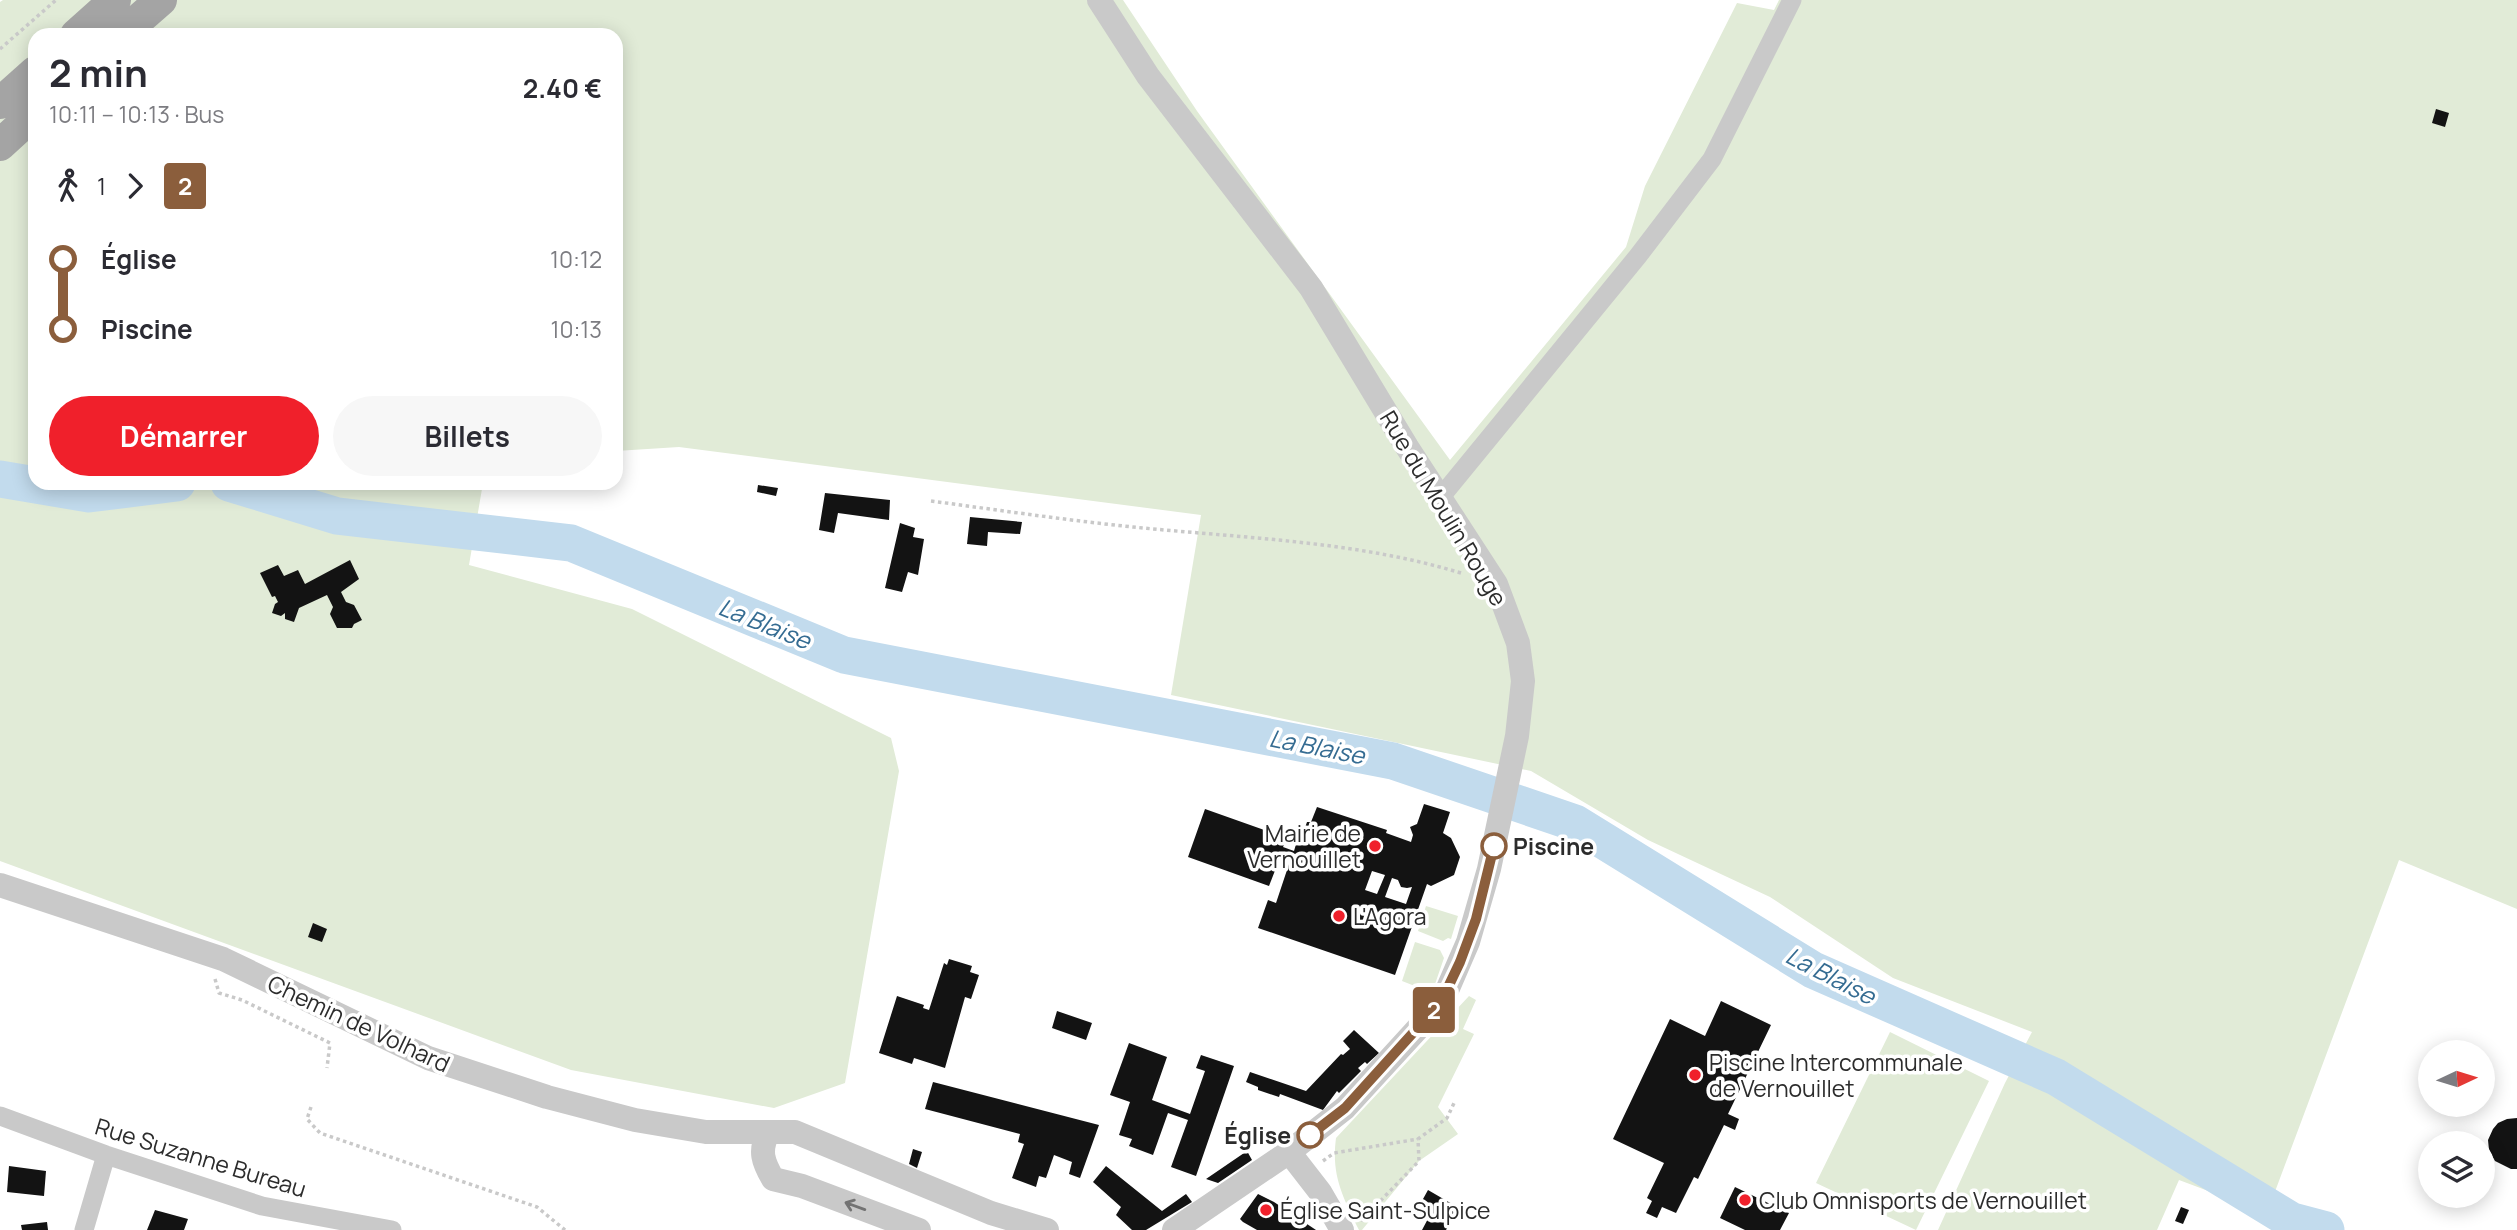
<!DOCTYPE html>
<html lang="fr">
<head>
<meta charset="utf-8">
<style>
	body { margin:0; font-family:Manrope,sans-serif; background:#f7f7f7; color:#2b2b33; height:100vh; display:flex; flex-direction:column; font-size:26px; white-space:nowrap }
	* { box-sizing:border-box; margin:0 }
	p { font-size:23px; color:#7c7c81 }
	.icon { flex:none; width:38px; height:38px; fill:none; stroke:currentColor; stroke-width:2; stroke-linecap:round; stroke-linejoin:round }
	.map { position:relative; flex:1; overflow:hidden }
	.sheet { position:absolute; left:28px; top:28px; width:595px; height:462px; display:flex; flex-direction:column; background:#fff; border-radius:21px; box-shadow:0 4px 18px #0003 }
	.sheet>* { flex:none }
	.badge { padding:0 14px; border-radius:5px; font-size:24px; line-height:46px }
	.needle { width:46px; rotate:86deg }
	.tools { position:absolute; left:2418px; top:1040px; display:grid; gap:14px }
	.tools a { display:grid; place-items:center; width:77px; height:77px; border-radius:50%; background:#fff; box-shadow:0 4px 18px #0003; font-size:35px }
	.map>.badge { position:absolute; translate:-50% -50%; box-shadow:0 0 0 4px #fff }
	.legs { display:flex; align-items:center; gap:10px; height:77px; padding:0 21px; font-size:23px }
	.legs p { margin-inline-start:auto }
	.overview { display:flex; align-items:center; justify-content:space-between; height:119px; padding:0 21px }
	h1 { font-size:38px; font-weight:700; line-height:52px }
	.primary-button { display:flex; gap:14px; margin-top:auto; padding:14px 21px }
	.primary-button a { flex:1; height:80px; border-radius:42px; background:#f0202b; color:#fff; font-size:28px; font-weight:700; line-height:80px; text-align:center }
	.primary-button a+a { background:#f7f7f7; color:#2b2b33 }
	ul { padding:0 21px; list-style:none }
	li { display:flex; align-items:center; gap:24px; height:70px; font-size:26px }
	li i { display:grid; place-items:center; width:10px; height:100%; margin:0 9px; background:currentColor }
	li i::after { content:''; width:18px; height:18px; margin:-9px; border:5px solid; border-radius:50%; background:#fff }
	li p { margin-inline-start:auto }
	li:first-child i { background:linear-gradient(#0000 50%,currentColor 0) }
	li:last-child i { background:linear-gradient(currentColor 50%,#0000 0) }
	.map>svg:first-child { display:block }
	.green { fill:#e1ebd7 }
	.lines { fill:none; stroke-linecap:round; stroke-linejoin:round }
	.river { stroke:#c2dbed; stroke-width:37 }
	.building { fill:#131313; fill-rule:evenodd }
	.path { stroke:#c9c9c9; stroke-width:3.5; stroke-dasharray:3.5 3.5; stroke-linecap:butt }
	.minor { stroke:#c9c9c9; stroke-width:19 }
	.tertiary { stroke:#c9c9c9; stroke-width:24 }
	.primary { stroke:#a4a4a4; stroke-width:32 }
	.oneway { stroke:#737373 }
	.line-1-casing { stroke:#fff; stroke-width:16 }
	.line-1 { stroke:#8b5e3c; stroke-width:10 }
	.poi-dot { fill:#f0202b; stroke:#fff; stroke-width:2.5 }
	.stop-1-dot { fill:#fff; stroke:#8b5e3c; stroke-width:3.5 }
	.labels { text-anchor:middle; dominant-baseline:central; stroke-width:7; stroke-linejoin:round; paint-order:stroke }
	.street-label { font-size:23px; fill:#2c2c2c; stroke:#fff }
	.poi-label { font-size:23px; fill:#2c2c2c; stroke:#fff; text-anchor:start }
	.stop-label { font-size:23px; font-weight:bold; fill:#2c2c2c; stroke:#fff; text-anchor:start }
	.water-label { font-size:24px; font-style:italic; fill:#356c92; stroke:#fff }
</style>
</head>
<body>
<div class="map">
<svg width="2517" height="1230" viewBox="0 0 2517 1230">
	<rect width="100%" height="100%" fill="#fff"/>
	<path class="green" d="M3 0H1123L1197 111 1450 460 1626 247 1645 186 1737 3 1774 10 1779 0H2517V909L2399 860 2267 1213 2179 1180 2157 1230H1938L2005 1083 2032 1032 1893 978 1770 897 1648 840 1531 771 1171 695 1201 515 679 447 616 451V35H35V483H483L469 565 632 609 891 738 899 771 845 1083 774 1108 571 1070 0 861V2Z
		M1426 906 1458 916 1451 939 1448 938 1443 941 1418 931Z
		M1415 942 1440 950 1444 958 1434 987 1425 990 1402 981Z
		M1469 996 1476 1000 1463 1029 1474 1034 1438 1107 1458 1134 1419 1161 1362 1230H1359C1343 1197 1331 1176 1336 1138Z
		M1890 1032 1989 1081 1916 1230 1816 1183Z"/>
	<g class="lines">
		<path class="river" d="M0 479 89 494 177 483
			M229 483 337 516 571 543 844 655 1393 761 1575 823 1813 970 2056 1077 2292 1221 2326 1230"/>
	</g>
	<path class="building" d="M2436 109 2449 113 2445 127 2432 123Z
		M758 485 778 488 776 496 757 492Z
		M825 493 890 500 889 520 838 513 834 533 819 530Z
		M970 517 1022 522 1020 534 988 532 987 546 967 544Z
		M900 523 915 528 913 537 924 539 918 575 908 572 902 592 885 588Z
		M350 560 359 579 341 592 346 602 354 605 362 620 354 624 352 628H337L330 614 333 607 327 595 299 608 294 622 285 619V613L281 616 272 613 275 604 278 602 275 596 272 597 260 573 278 565 284 576 298 570 305 584Z
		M1424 804 1450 812 1443 833 1451 838 1460 857 1454 875 1431 886 1427 884 1395 975 1258 928 1268 900 1276 903 1291 858 1281 855 1269 886 1188 857 1205 809 1287 838 1283 847 1294 851 1297 841 1300 842 1307 822H1311L1317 807 1387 830 1386 833 1411 842 1413 835 1410 827 1417 824ZM1372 871 1385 875 1377 894 1365 890ZM1392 878 1398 880 1401 887 1407 888 1412 887 1406 904 1385 897Z
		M313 923 327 929 322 942 308 937Z
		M949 959 972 966 970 972 979 975 971 999 965 997 945 1068 914 1058 912 1064 879 1053 897 996 924 1005 923 1008 929 1010 944 963 947 965Z
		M1721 1001 1771 1025 1728 1114 1739 1119 1735 1130 1724 1125 1698 1179 1694 1177 1676 1213 1662 1207 1657 1218 1646 1213 1652 1201 1647 1198 1664 1163 1613 1139 1670 1019 1705 1036Z
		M1057 1011 1092 1023 1086 1040 1052 1028Z
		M1354 1030 1379 1053 1367 1064 1365 1062 1358 1068 1361 1071 1339 1093 1337 1091 1323 1110 1280 1094 1279 1097 1258 1090V1087L1246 1082 1250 1072 1306 1091 1341 1054 1343 1055 1350 1049 1343 1041Z
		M1129 1043 1167 1057 1152 1100 1190 1114 1205 1071 1196 1068 1201 1055 1234 1066 1196 1176 1171 1167 1188 1120 1168 1113 1153 1155 1129 1146 1132 1139 1119 1135 1130 1102 1110 1095Z
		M933 1082 1099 1125 1080 1178 1069 1174 1072 1162 1054 1155 1046 1178 1039 1176 1036 1187 1012 1178 1024 1144 1018 1142 1020 1134 925 1109Z
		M2517 1118V1169H2511L2495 1161 2489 1150 2488 1140 2493 1129 2498 1123 2507 1119Z
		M913 1149 922 1152 917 1168 909 1164Z
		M1247 1151 1252 1160 1218 1183 1206 1179Z
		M9 1166 46 1171 44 1196 7 1192Z
		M1106 1166 1162 1211 1186 1194 1192 1202 1146 1230H1132L1116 1215 1121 1207 1093 1182Z
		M1735 1187 1789 1213 1780 1230H1745L1720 1218Z
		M1428 1190 1459 1208 1446 1230H1422L1430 1215 1418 1208Z
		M1258 1194 1274 1202 1316 1230H1257L1243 1222 1240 1219Z
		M2181 1207 2189 1210 2183 1224 2175 1221Z
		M155 1210 188 1219 184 1230H147Z
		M47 1222 48 1230H22L21 1225Z"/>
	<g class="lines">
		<path class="path" d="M0 49 56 0
			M931 501C998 510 1065 520 1133 527 1242 538 1356 541 1461 573
			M215 979 219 993 242 1000 330 1043 327 1068
			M311 1107 307 1119 320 1133 537 1207 565 1230
			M1323 1161 1334 1153 1418 1139
			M1361 1221 1419 1161 1418 1139 1447 1118 1455 1101"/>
		<path class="minor" d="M1440 498 1638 256 1712 159 1792 0
			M0 1116 106 1155 262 1206 392 1230
			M84 1230 106 1155"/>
		<path class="tertiary" d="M1099 0 1148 76 1311 288 1407 447 1496 584 1518 643 1523 681 1517 736 1489 869 1468 942 1442 1002 1345 1108 1289 1152 1174 1230
			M0 885 223 959 428 1058 547 1097 635 1120 706 1132H795L991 1213 1047 1230
			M768 1133C759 1151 763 1162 773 1179L802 1186 919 1230
			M1289 1152 1320 1192 1342 1230"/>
		<path class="primary" d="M76 35 115 0
			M121 35 161 0
			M0 103 35 72
			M0 145 35 113"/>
	</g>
	<defs><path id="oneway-shaft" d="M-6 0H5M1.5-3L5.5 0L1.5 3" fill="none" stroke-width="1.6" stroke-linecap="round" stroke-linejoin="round" transform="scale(1.75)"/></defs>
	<use class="oneway" href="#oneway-shaft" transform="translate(855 1206) rotate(-160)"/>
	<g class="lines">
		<defs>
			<path id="line-1" d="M1310 1135 1345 1108 1441 1002 1460 962 1476 919 1494 846"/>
		</defs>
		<use href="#line-1" class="line-1-casing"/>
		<use href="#line-1" class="line-1"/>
	</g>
	<g class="poi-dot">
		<circle cx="1375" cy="846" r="7"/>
		<circle cx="1339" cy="916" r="7"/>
		<circle cx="1695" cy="1075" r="7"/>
		<circle cx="1745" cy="1200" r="7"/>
		<circle cx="1266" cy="1210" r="7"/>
	</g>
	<g class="stop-1-dot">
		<circle cx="1494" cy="846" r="12"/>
		<circle cx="1310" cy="1135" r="12"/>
	</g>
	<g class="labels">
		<g class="street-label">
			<text transform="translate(1444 508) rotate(59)">Rue du Moulin Rouge</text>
			<text transform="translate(359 1023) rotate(25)">Chemin de Volhard</text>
			<text transform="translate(201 1157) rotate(17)">Rue Suzanne Bureau</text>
		</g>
		<g class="poi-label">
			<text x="1361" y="833" text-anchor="end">Mairie de<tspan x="1361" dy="26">Vernouillet</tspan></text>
			<text x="1353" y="916">L'Agora</text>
			<text x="1709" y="1062">Piscine Intercommunale<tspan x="1709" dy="26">de Vernouillet</tspan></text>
			<text x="1759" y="1200">Club Omnisports de Vernouillet</text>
			<text x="1280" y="1210">Église Saint-Sulpice</text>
		</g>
		<g class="stop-label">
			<text x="1513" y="846">Piscine</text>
			<text x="1291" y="1135" text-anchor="end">Église</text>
		</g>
		<g class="water-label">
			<text transform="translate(765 623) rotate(22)">La Blaise</text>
			<text transform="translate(1317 746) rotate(11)">La Blaise</text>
			<text transform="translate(1831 975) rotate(27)">La Blaise</text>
		</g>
	</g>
</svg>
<div class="tools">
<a><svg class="needle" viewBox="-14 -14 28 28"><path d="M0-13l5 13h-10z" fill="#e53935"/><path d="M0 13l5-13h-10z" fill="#7c7c81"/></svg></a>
<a><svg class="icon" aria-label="layers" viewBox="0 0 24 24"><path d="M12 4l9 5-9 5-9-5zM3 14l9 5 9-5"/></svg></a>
</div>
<b class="badge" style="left:1434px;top:1010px;background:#8b5e3c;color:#fff">2</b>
<section class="sheet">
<div class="overview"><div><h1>2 min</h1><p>10:11 – 10:13 · Bus</p></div><b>2.40 €</b></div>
<div class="legs"><svg class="icon" aria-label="walk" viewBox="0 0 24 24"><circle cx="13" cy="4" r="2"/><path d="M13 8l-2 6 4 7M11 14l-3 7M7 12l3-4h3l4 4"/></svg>1<svg class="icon" aria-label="forward" viewBox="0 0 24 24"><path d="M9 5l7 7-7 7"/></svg><b class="badge" style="background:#8b5e3c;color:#fff">2</b></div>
<ul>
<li><i style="color:#8b5e3c"></i><b>Église</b><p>10:12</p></li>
<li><i style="color:#8b5e3c"></i><b>Piscine</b><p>10:13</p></li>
</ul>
<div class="primary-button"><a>Démarrer</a><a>Billets</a></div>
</section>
</div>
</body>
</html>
